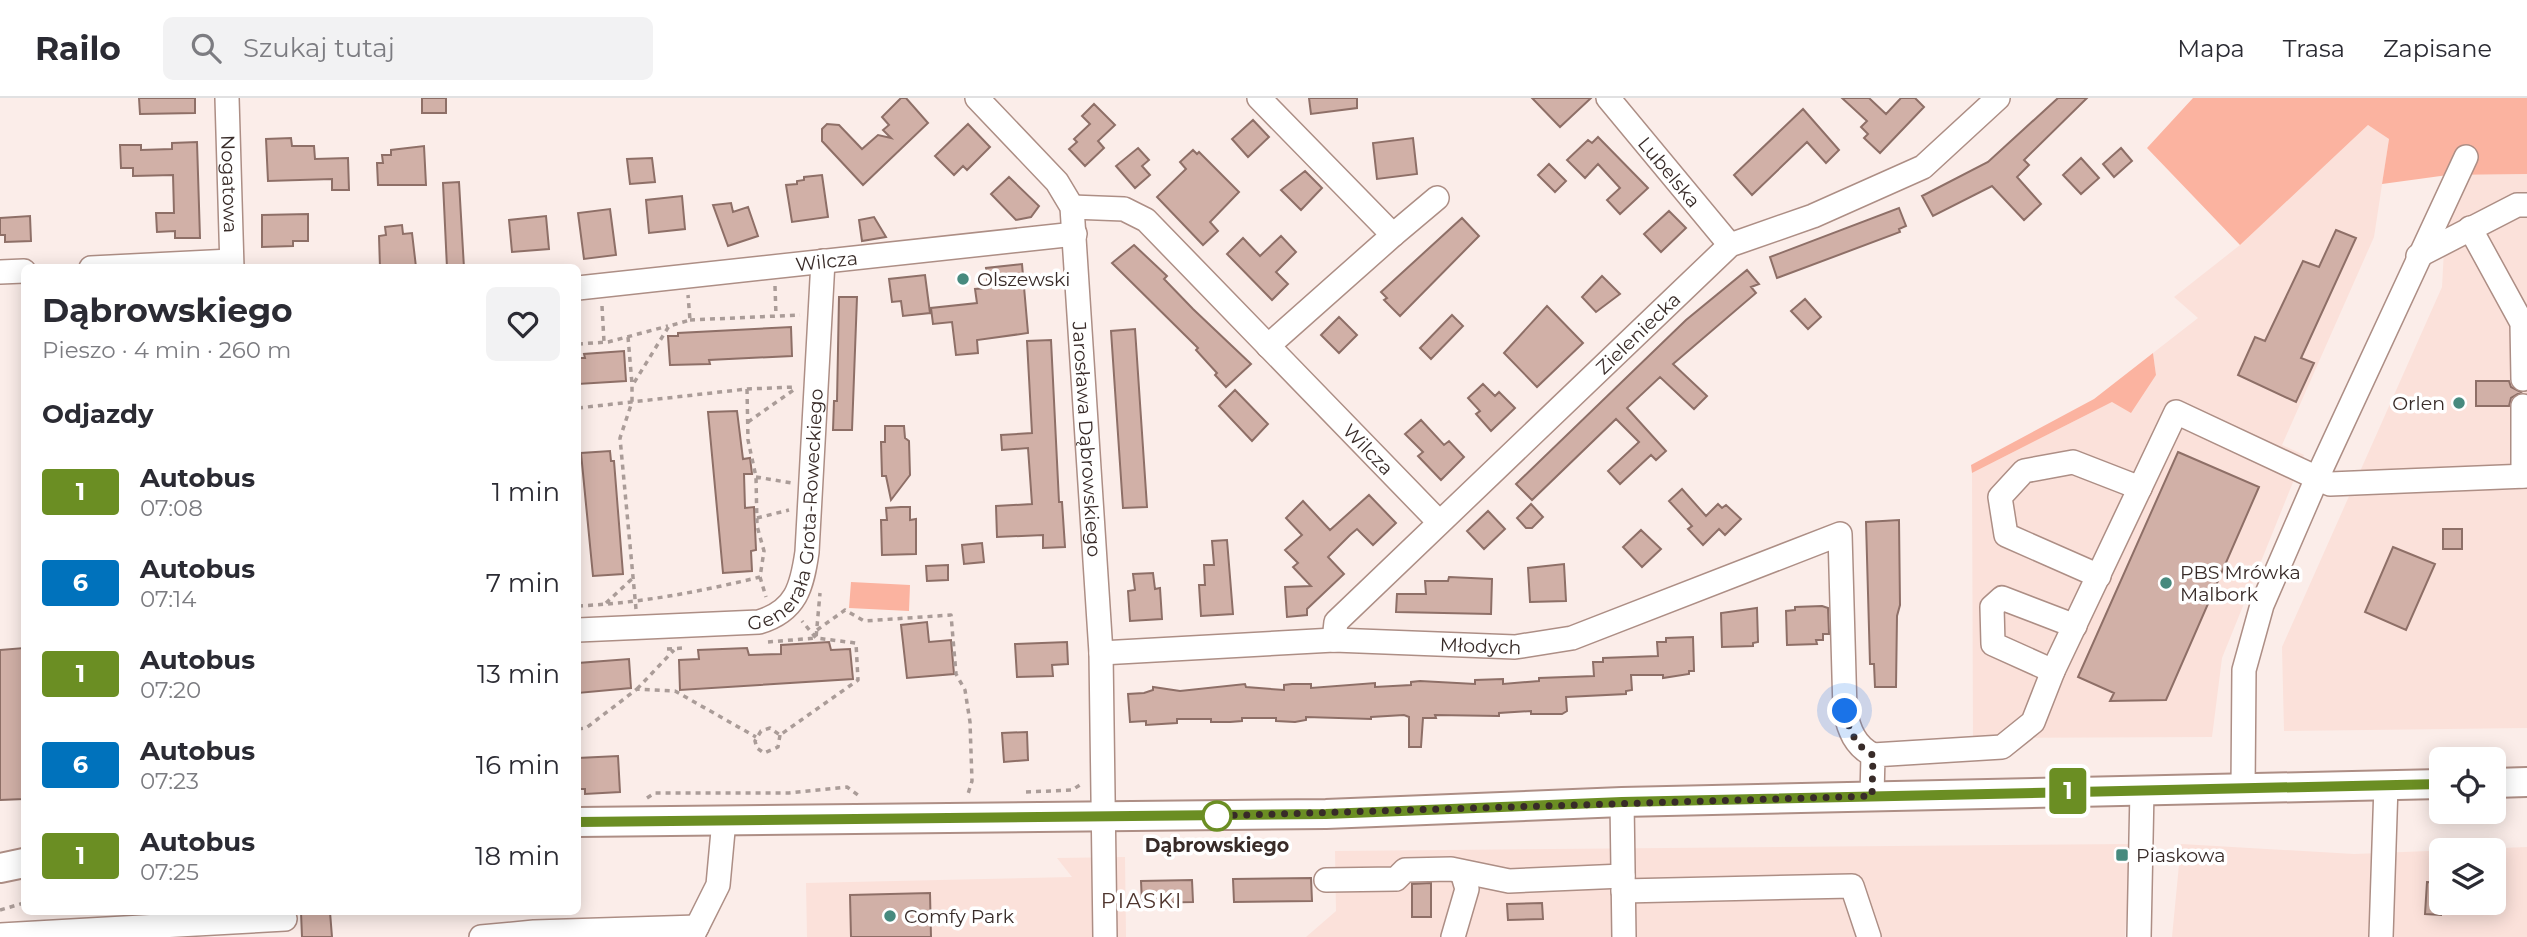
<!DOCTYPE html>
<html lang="pl">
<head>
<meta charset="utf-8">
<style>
	body { margin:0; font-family:Montserrat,sans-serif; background:#f2f2f3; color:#2b2b33; height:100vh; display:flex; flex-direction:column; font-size:26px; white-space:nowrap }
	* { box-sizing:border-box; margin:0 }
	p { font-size:23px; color:#7c7c81 }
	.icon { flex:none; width:38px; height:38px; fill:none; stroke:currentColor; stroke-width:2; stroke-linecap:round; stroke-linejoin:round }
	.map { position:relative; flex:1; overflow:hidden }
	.side { position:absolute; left:21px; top:166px; width:560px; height:651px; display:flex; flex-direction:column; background:#fff; border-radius:10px; box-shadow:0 4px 18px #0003 }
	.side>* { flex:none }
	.badge { padding:0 14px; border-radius:5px; font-size:24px; line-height:46px }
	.fabs { position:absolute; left:2429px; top:649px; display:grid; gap:14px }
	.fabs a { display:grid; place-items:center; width:77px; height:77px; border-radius:10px; background:#fff; box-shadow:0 4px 18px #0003; font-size:35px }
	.you { position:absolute; width:35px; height:35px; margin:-18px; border:5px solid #fff; border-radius:50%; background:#1a73e8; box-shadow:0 0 0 10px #1a73e833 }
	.map>.badge { position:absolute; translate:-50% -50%; box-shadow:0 0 0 4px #fff }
	h2 { padding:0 21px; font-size:26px; line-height:63px }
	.round { display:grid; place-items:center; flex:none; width:74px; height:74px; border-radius:10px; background:#f2f2f3 }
	.overview { display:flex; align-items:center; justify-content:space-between; height:119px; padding:0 21px }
	h1 { font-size:33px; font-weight:700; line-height:52px }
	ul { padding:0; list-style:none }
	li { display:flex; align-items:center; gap:21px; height:91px; padding:0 21px }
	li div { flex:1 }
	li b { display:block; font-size:26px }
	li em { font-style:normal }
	li .badge { min-width:77px; font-weight:700; text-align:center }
	header { display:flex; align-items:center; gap:42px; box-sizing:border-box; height:98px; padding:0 35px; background:#fff; border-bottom:2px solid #e1e1e2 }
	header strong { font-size:33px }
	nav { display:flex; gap:38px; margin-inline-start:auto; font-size:24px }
	.search { width:490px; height:63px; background:#f2f2f3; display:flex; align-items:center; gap:18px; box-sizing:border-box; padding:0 24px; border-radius:10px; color:#7c7c81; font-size:26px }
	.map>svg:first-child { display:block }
	.built { fill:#fbe1da; fill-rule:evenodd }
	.green { fill:#fbb3a0 }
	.building { fill:#d1b0a7; stroke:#8e6f67; stroke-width:2 }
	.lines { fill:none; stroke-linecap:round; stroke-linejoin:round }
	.minor-casing { stroke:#ad8e85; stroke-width:26 }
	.major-casing { stroke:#ad8e85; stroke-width:32 }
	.path { stroke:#aa9c98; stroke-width:3.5; stroke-dasharray:5 5; stroke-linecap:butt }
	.minor { stroke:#fff; stroke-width:23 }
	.major { stroke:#fff; stroke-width:28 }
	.line-casing { stroke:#fff; stroke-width:16 }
	.line { stroke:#6b8e23; stroke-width:10 }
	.walk { stroke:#382b28; stroke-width:7; stroke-dasharray:0 12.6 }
	.poi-dot { fill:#478a7e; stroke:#fff; stroke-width:2.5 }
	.stop-dot { fill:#fff; stroke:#6b8e23; stroke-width:3.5 }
	.labels { text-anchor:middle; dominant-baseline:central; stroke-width:7; stroke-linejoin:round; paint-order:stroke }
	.street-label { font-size:19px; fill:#382b28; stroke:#fff }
	.poi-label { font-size:19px; fill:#382b28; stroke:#fff; text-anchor:start }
	.stop-label { font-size:19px; font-weight:bold; fill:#382b28; stroke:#fff }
	.neighbourhood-label { font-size:21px; letter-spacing:2px; fill:#4f352e; stroke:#fff }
</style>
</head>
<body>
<header>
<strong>Railo</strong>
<div class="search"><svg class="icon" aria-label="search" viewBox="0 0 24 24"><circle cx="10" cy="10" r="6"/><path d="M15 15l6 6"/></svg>Szukaj tutaj</div>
<nav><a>Mapa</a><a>Trasa</a><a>Zapisane</a></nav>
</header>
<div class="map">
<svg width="2527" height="839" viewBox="0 0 2527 839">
	<rect width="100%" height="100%" fill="#fbede9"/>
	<path class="built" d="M2368 27 2389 41 2374 139 2282 347 2304 357 2222 560 2212 639 1973 640 1972 375 2112 304 2156 277 2153 255 2198 220 2174 199 2240 147Z
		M2527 76V630L2284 633 2282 549 2442 189 2448 77Z
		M2131 746 2125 839H1306L1336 813 1335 753Z
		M2181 746 2354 756 2527 749V839H2172ZM2441 752H2494V805H2441Z
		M1125 759 1126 839H807L806 785 1072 779 1057 760Z"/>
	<path class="green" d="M2193 0H2527V76L2448 77 2382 86 2389 41 2368 27 2240 147 2147 50Z
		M2153 255 2156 277 2131 315 2112 304 1972 375 1971 367 2094 301Z
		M851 484 910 487 909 513 849 510Z"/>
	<path class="building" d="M139 0H195V15L140 16Z
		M422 0H446V15H422Z
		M901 0H906L928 25 863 87 822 43V31L827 26 839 27 862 51 878 37 891 40 883 32 889 27 882 19Z
		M1309 0H1357V10L1311 16Z
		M1532 0H1591L1560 29Z
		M1842 0H1869L1886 16 1901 0H1915L1924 9 1880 55 1864 40 1868 36 1861 29 1867 23Z
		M2058 0H2087L2024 62 2029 67 2017 79 2041 106 2024 122 1992 88 1933 118 1922 98 1988 64Z
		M1094 6 1115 27 1098 43 1104 50 1085 68 1069 51 1077 44 1074 41 1090 26 1082 18Z
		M1803 11 1839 52 1826 65 1807 44 1752 97 1734 77Z
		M1253 22 1269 39 1248 59 1232 41Z
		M968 26 990 49 967 72 963 68 954 77 935 58Z
		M1598 39 1648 90 1620 116 1607 102 1620 90 1598 66 1585 80 1567 62 1588 42 1592 45Z
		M291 40 292 48H314L315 61 348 60 349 92H332V81L268 83 266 41Z
		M1413 40 1417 76 1377 81 1373 45Z
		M197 44 200 140H175V133L157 134 156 115H174L173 77 133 78V70H121L120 47H141V52L172 51V45Z
		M424 48 426 87H378L377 65H383L382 57H391V52Z
		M1138 50 1149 62 1142 68 1150 77 1135 90 1116 68Z
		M2121 50 2132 63 2114 79 2103 66Z
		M1193 52 1197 56 1199 54 1239 94 1210 124 1218 133 1203 147 1157 99 1186 71 1180 64Z
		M652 60 655 84 630 86 627 61Z
		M2081 60 2099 80 2081 96 2063 77Z
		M1549 66 1566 83 1555 94 1538 77Z
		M1305 73 1322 90 1301 112 1281 92Z
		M822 77 828 119 792 124 786 87 797 86V83L804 82V79Z
		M1009 79 1039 108 1031 119 1016 122 991 96Z
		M459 84 464 170H447L443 85Z
		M682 98 685 131 649 135 646 102Z
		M731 105 733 114 748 109 758 138 728 148 713 107Z
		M1899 110 1906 128 1899 131 1900 134 1777 180 1770 159Z
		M610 111 616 157 584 161 578 115Z
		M1669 113 1686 130 1661 154 1644 136Z
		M308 116V143H293V148L262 149V117Z
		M30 118 31 143 5 144V137H0V120Z
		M546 118 549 151 512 154 509 122Z
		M874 119 886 139 862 143 859 122Z
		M1462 120 1479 138 1400 218 1384 202 1387 200 1381 194Z
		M402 127 403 136 412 135 416 169 380 170 379 138 386 137 385 129Z
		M2336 132 2356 140 2301 260 2314 265 2296 304 2238 277 2255 239 2265 243 2303 163 2319 169Z
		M1281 138 1296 154 1276 174 1288 186 1272 202 1227 156 1243 140 1260 158Z
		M1134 147 1167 178 1164 181 1193 211 1251 266 1226 289 1215 277 1217 275 1196 252 1198 250 1112 165Z
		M1022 166 1028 235 977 242 978 255 956 257 952 224 933 226 931 210 977 205 975 191 988 190 986 170Z
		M1747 172 1759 186 1751 189 1756 195 1673 266 1707 298 1694 311 1660 279 1627 310 1666 353 1656 362 1651 357 1620 386 1608 373 1639 344 1616 321 1532 402 1516 386 1686 222Z
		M925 177 930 215 903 218 901 203 892 204 889 181Z
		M1602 178 1620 196 1596 214 1582 199Z
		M839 199H857L852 332H833L834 303H837Z
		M1805 201 1821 219 1808 231 1791 213Z
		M1547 208 1583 245 1537 289 1504 255Z
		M1452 217 1463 228 1431 261 1420 250Z
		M1339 219 1357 237 1339 255 1321 237Z
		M791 229 792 258 709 262 710 266 670 267 668 238H678V235Z
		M1135 231 1147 409 1123 410 1111 233Z
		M1051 242 1059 404H1062L1065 449 1043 450V437L997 439 996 408 1032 406 1028 350 1002 352 1001 337 1032 335 1027 243Z
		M624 253 626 283 578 286V260H585L584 256Z
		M2476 283H2509L2511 289 2521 294 2511 300 2509 308H2476Z
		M1483 286 1495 298 1499 294 1515 310 1491 333 1476 316 1480 313 1468 300Z
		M1235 292 1268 326 1252 343 1219 308Z
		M737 313 743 361 750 360 752 376H744L745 410 754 409 756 452 751 453 752 473 723 475 708 314Z
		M1421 322 1444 347 1449 343 1464 359 1441 382 1418 358 1423 354 1405 336Z
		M885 328H904L905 340 909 343 910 377 891 402 886 378H882L881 344H885Z
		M610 353 611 363H614L623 476 593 478 581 355Z
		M2178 354 2259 389 2166 602 2110 603 2114 595 2078 579Z
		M1682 391 1706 418 1718 406 1722 410 1726 407 1741 421 1725 437 1719 431 1703 447 1688 431 1692 428 1669 403Z
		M1369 397 1396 425 1373 447 1357 431 1350 437 1328 459 1344 476 1307 511V517L1287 519 1285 489 1311 488 1293 469 1298 465 1285 452 1302 437 1286 420 1303 403 1330 432Z
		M1531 406 1543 419 1532 430H1526L1517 420Z
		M901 409H910V422L916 421V456L882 457 881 422H887L886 410Z
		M1488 413 1505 431 1484 451 1467 433Z
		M1899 422 1900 507 1897 518 1896 589H1875L1874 566H1870L1866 424Z
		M2443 431H2462V451H2443Z
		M1641 432 1661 451 1642 469 1623 449Z
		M1227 442 1233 516 1201 518 1199 487H1205L1204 467H1214L1212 443Z
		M982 445 984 464 964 466 962 447Z
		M2393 449 2435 466 2406 532 2365 514Z
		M1564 466 1566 503 1530 504 1528 470Z
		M948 467V482L927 483 926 468Z
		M1153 475 1155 491 1160 490 1162 521 1130 523 1128 493 1135 492 1133 476Z
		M1449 479 1492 481 1491 516 1396 514 1397 496H1426L1425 483H1448Z
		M1822 508 1828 510 1829 536H1823V542H1816L1817 546 1787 547 1786 513 1795 512V509Z
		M1757 510 1758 544 1753 545V548L1722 549 1721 515Z
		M927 524 929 544 951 542 954 576 907 580 901 527Z
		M1693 539 1694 573H1689V576L1663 580V577H1631L1632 592 1626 593V596L1566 599 1567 613 1562 616H1531V613L1499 615V618L1435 617 1436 620H1423L1421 649H1409V619L1404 617 1371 619V621L1306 619V622L1295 624 1276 623V620H1242V623L1230 624H1211V621H1177V625L1146 627V623L1130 624 1128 596 1144 595 1153 592V589L1180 593 1245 586 1246 589 1284 592V587L1292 586H1311V590L1375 585V589L1411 587V584L1420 583 1475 586V582L1503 581V586L1539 583V580L1594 578 1593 564H1603V560L1658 558 1657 544H1666V540Z
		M829 544 831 552 850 551 853 581 680 592 679 562 699 561 698 552 747 550 749 557 781 556V547Z
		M1067 544 1068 566 1052 567 1053 578 1017 579 1015 546Z
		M24 550V701L0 702V552Z
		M629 561 631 590 578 595V565Z
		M1027 634 1028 662 1004 664 1002 635Z
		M618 658 620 694 585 696V691H578V660Z
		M1311 780 1312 803 1234 804 1233 781Z
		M1192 782 1193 804 1142 805 1141 783Z
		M2427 784 2441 785V817L2425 816Z
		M1431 785V819H1412V786Z
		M930 795 931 839H851L850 797Z
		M1542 805 1543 821 1508 822 1507 806Z
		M301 814H330L332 839H302Z"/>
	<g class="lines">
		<defs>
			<g id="minor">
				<path id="s1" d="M227 0 232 170"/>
				<path id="s2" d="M977 0 1057 84 1072 109 1101 555 1105 839"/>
				<path d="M1259 0 1393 137 1268 248"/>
				<path id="s3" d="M1608 0 1730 147"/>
				<path id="s4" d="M1072 109 1124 111 1146 122 1438 423"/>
				<path d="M2470 130 2522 225 2523 281"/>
				<path d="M1393 137 1437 100"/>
				<path d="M2418 158 2517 107H2527"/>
				<path d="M91 170 231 163"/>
				<path d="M0 174 24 173"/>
				<path id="s5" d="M578 190 1075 136"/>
				<path d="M2523 308V378"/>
				<path d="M2099 478 2006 437 2000 399 2024 373 2073 364 2140 390"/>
				<path id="s6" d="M578 532 759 524C796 513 802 489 807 454L823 163"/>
				<path id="s7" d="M1334 542 1336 524 1730 147 1813 118 1923 69 1998 0"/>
				<path id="s8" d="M1101 555 1334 542 1515 549 1572 540 1840 436 1845 613C1849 632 1855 648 1873 657"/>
				<path d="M2053 573 1993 546 1992 509 2002 500 2075 528"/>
				<path d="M2243 691 2244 572 2262 507 2317 380 2466 59"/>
				<path d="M1872 698 1873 657 2002 649 2033 624 2053 573 2176 314 2330 386 2527 378"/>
				<path d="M1622 704 1624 839"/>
				<path d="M1326 782 1396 781 1405 772 1451 771 1509 783 1623 778"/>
				<path d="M1623 793 1852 788 1869 839"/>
				<path d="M0 837 285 821"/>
				<path d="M481 839 534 834 697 829"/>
				<path d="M692 839 718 787 724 722"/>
				<path d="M1453 839 1467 791 1462 774"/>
				<path d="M2139 839 2142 692"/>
				<path d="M2381 839 2386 687"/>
			</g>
			<path id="major" d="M2494 685 2527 684
				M578 724 1326 716 1622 704 2441 686
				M0 770 24 765"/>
		</defs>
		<use href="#minor" class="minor-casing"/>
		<use href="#major" class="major-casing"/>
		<path class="path" d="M775 188 776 218
			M602 208 604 244
			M690 222 800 217
			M628 239 632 286
			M578 246 608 244 668 228
			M747 291 748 342 756 379 757 428 764 453 760 479 766 499
			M578 310 747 291 796 289
			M748 324 795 291
			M756 379 792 385
			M757 420 789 412
			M606 505 634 479
			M578 508C640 505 699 494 760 479
			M636 511 620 340 632 304V288L669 228 690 222 688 197
			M817 532 845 512 864 523 951 517 956 576 965 592 970 624 972 683 968 696
			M768 544 816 540 820 495
			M667 551 684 550
			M637 591 674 552
			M578 631 586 630 637 591 675 593 756 639
			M780 637 778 649 764 655 757 650 755 643 761 633 770 630 780 637 858 582 856 545 816 540 802 523
			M1026 694 1072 692 1083 685
			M647 700 655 695H789L847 689 858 697
			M0 812 24 805"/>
		<use href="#minor" class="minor"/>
		<use href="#major" class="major"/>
	</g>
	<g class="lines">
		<defs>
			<path id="line" d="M578 724 1326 716 1622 704 2441 686"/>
		</defs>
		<use href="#line" class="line-casing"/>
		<use href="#line" class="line"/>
		<path class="walk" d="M1217 718H1213L1872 698 1873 657C1855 648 1849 632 1845 613"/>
	</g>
	<g class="poi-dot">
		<circle cx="963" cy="181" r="7"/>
		<circle cx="2459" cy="305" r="7"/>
		<circle cx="2166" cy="485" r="7"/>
		<rect x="2115" y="750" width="14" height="14" rx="3.5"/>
		<circle cx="890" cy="818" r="7"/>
	</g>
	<circle class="stop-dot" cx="1217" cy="718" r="14"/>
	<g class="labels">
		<g class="street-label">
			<text stroke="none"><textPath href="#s3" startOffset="96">Lubelska</textPath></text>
			<text stroke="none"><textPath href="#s1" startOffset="86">Nogatowa</textPath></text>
			<text stroke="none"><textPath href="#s5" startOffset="250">Wilcza</textPath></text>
			<text stroke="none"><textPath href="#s7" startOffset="436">Zieleniecka</textPath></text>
			<text stroke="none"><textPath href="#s2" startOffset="378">Jarosława Dąbrowskiego</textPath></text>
			<text stroke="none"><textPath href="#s4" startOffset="396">Wilcza</textPath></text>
			<text stroke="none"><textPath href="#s6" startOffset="303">Generała Grota-Roweckiego</textPath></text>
			<text stroke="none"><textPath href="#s8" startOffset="380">Młodych</textPath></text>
		</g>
		<g class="poi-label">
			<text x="977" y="181">Olszewski</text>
			<text x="2445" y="305" text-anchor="end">Orlen</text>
			<text x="2180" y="474">PBS Mrówka<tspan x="2180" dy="22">Malbork</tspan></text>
			<text x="2136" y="757">Piaskowa</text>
			<text x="904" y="818">Comfy Park</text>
		</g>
		<g class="stop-label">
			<text x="1217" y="747">Dąbrowskiego</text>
		</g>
		<g class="neighbourhood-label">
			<text x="1142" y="802">PIASKI</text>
		</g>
	</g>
</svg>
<div class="fabs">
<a><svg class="icon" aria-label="locate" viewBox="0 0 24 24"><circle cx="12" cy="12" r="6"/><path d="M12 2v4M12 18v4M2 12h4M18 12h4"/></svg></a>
<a><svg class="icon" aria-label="layers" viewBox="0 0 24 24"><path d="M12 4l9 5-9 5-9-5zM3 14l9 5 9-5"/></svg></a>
</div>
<div class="you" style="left:1845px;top:613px"></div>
<b class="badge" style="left:2068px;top:693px;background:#6b8e23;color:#fff">1</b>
<section class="side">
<div class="overview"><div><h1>Dąbrowskiego</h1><p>Pieszo · 4 min · 260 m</p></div><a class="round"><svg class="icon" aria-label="heart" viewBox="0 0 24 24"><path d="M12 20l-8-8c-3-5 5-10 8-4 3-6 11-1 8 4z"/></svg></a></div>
<h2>Odjazdy</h2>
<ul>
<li><span class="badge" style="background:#6b8e23;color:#fff">1</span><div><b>Autobus</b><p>07:08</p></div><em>1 min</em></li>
<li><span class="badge" style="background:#0072bc;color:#fff">6</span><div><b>Autobus</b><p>07:14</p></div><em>7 min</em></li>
<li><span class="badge" style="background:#6b8e23;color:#fff">1</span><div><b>Autobus</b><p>07:20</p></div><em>13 min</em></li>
<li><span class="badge" style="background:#0072bc;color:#fff">6</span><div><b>Autobus</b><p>07:23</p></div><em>16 min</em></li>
<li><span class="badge" style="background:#6b8e23;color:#fff">1</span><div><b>Autobus</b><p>07:25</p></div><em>18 min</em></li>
</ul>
</section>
</div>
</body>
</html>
